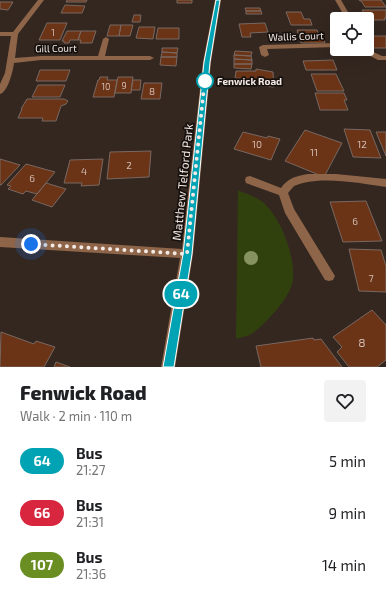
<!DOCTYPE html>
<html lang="en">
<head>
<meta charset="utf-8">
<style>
	body { margin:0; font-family:"Exo 2",sans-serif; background:#f2f2f2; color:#202124; height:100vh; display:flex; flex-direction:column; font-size:15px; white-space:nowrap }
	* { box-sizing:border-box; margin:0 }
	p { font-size:13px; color:#757577 }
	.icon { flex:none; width:22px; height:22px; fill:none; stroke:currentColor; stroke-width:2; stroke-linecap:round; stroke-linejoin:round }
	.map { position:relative; height:367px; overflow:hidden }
	.sheet { display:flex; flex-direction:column; background:#fff; flex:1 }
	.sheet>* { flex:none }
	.badge { padding:0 8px; border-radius:13px; font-size:14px; line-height:26px }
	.buttons { position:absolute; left:330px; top:12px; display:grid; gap:8px }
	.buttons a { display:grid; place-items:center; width:44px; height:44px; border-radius:4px; background:#fff; box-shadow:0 4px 16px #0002; font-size:20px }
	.you { position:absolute; width:20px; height:20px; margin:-10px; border:3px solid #fff; border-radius:50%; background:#1a73e8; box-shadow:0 0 0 6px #1a73e833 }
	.map>.badge { position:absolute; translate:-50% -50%; box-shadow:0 0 0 2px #fff }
	.round { display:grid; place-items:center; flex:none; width:42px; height:42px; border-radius:4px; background:#f2f2f2 }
	.headline { display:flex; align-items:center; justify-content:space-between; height:68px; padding:0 20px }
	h1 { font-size:19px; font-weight:800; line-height:30px }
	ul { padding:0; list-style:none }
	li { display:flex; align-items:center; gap:12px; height:52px; padding:0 20px }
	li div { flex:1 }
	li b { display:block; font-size:15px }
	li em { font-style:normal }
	li .badge { min-width:44px; font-weight:700; text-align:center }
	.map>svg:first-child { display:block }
	.green { fill:#31410e }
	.building { fill:#6b3417; stroke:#786861 }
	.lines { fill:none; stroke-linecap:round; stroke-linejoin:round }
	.minor { fill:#8e6549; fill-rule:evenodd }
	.tree { fill:#86925f }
	.line { fill:#00a3b4; stroke:#fff }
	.walk { stroke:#f3e9e5; stroke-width:4; stroke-dasharray:0 7.2 }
	.stop-dot { fill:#fff; stroke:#00a3b4; stroke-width:2 }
	.labels { text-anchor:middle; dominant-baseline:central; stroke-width:3.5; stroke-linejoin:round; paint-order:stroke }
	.far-number-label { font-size:9px; fill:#d1bcb2 }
	.far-street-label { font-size:10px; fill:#f3e9e5; stroke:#17110e }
	.far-stop-label { font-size:10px; font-weight:bold; fill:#f3e9e5; stroke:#17110e; text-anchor:start }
	.number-label { font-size:10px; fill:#d1bcb2 }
	.street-label { font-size:12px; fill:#f3e9e5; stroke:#17110e }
	.near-number-label { font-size:12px; fill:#d1bcb2 }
</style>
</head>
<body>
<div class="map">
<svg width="386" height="367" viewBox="0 0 386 367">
	<rect width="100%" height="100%" fill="#342720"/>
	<path class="green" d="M238 190C246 194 259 198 265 204 282 221 295 256 293 280 291 297 266 323 253 333 249 336 241 337 236 339Z"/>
	<path class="building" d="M67 0H87L86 2H66Z
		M177 0H192V3H177Z
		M359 0H381L386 7H365L362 2Z
		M0 2H13L8 10 0 9Z
		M65 5 85 6 82 13H61Z
		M245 8H260L261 11H246Z
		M362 10H386V18H384L385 20H368Z
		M246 11H261L262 14H246Z
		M286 12H301L304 19H310L312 25H291Z
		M134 15H141L140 22H132Z
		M47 23H67L60 40H39Z
		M265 23 268 32 250 33 251 37H242L239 24Z
		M110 25H121L119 36H107Z
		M121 25H133L130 36H119Z
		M139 27H155L153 39 136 38Z
		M158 28H179V39H156Z
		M297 30H317L320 38H323L325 43H301Z
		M67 31H81L78 40H70L69 43H64V41H62Z
		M81 31H96L92 43H80L81 40H78Z
		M367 36H386V48H373Z
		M162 48H178L177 53 162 52Z
		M235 51 252 52 251 56 234 55Z
		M162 52 177 53V57H161Z
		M234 55 251 56 252 60 234 59Z
		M161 57H177L176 66 160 65Z
		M234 59 252 60V64H234Z
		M333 60 337 70H306L303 61Z
		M234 64H252L251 69 234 68Z
		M256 69 273 72 274 87 246 85V79L235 78 236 71H256Z
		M40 70H70L66 81H36Z
		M311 74H336L344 91H317Z
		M100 77H108L107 80H117L114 97H93L98 80H99Z
		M118 77H133L131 93H115Z
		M133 80H141L140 90H131Z
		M144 83H162L160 99H141Z
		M38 85H65L60 97H32Z
		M315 93H344L347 100H344L348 110H320Z
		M27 99H64L68 101 66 104 61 106 56 121H42L43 118H18L22 109H21Z
		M344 129 370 130 381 158 353 157Z
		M305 130 342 143 324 177 285 161Z
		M243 132 267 138 268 136 280 139 271 160 234 149Z
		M376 132H386V156Z
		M151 151 149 177 107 179 110 152Z
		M0 159 20 165 1 185H0Z
		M103 159 99 185 81 186 82 183H64L70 160Z
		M26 164 55 172 37 194 26 191 23 194 8 189 11 186 7 185Z
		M46 183 66 189 52 207 32 200Z
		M366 201 382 241 343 242 330 202Z
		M349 249 381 250 386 266V292L359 291Z
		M372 310 386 325V360L377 367H349L337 352 342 347 333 337Z
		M1 332 34 344 36 341 55 347 44 367H0Z
		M313 338 314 340 321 339 342 367H261L256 346Z
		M56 362 70 367H54Z"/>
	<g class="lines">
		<path class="minor" d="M38 0H44L18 34 15 58 41 56H98L103 39 106 37 109 39 105 56H150L154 58 150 60H41L14 63C13 71 8 92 0 94V84L5 73 11 36H0V32H13Z
			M215 0H221L211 62 193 254 175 367H161L180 258 0 247V237L182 249 203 62Z
			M335 0H341L352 19H346Z
			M337 43V47L267 49 269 55 265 57 261 55 259 47 263 45Z
			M357 49H367L382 56H386V60H378Z
			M308 174H336L386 179V187C360 183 318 175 294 186L288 193 294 209 335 276 333 280 329 281 325 280 285 213 279 195 246 183 245 180 246 177 250 176 281 188C288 178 296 176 308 174Z"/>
	</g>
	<circle class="tree" cx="251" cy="258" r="7"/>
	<path class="line" d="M216 0H220L210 62 192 254 174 367H163L183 254 204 62Z"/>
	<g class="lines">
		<path class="walk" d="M31 244 187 254 205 77V81"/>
	</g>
	<circle class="stop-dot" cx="205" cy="81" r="8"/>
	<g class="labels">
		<g class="far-number-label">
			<text x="53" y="32">1</text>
			<text x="124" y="85">9</text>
			<text x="106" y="86">10</text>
		</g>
		<g class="far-street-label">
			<text transform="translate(296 36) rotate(-2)">Wallis Court</text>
			<text transform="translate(56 48) rotate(-1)">Gill Court</text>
		</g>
		<g class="far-stop-label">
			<text x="217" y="81">Fenwick Road</text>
		</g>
		<g class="number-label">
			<text x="152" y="91">8</text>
			<text x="257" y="144">10</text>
			<text x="362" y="144">12</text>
			<text x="314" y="152">11</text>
			<text x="129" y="165">2</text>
			<text x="84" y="171">4</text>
			<text x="32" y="178">6</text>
			<text x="355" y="221">6</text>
			<text x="371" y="278">7</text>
		</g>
		<g class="street-label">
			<text transform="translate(182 182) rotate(-84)">Matthew Telford Park</text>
		</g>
		<g class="near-number-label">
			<text x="362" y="342">8</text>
		</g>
	</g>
</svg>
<div class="buttons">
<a><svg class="icon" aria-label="locate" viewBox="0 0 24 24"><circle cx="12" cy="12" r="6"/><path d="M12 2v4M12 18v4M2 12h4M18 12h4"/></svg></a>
</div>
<div class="you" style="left:31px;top:244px"></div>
<b class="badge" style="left:181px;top:294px;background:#00a3b4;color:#fff">64</b>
</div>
<section class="sheet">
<div class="headline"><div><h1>Fenwick Road</h1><p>Walk · 2 min · 110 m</p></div><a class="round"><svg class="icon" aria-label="heart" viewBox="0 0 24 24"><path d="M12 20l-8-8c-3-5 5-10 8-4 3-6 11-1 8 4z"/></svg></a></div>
<ul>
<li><span class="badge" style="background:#00a3b4;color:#fff">64</span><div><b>Bus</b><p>21:27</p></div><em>5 min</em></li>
<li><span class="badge" style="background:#d7263d;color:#fff">66</span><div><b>Bus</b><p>21:31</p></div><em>9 min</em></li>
<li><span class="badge" style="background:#6b8e23;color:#fff">107</span><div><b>Bus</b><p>21:36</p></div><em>14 min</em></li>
</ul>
</section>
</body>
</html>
